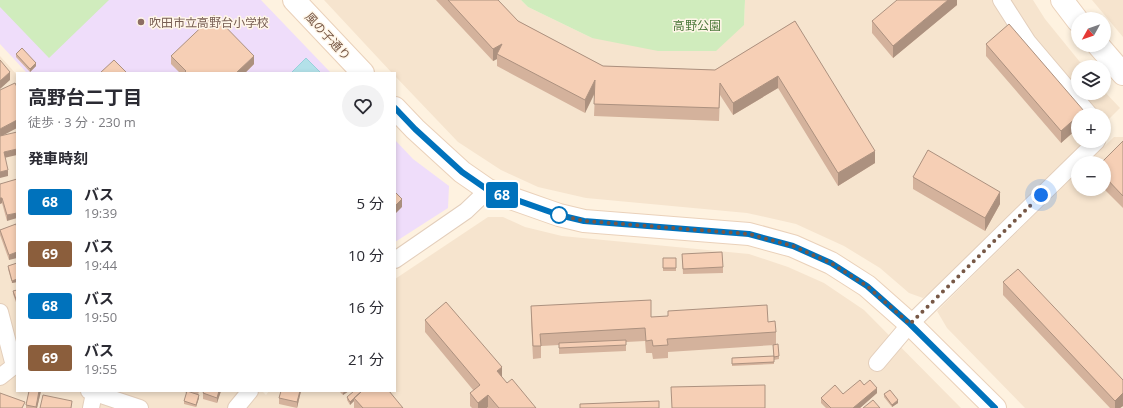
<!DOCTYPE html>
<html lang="ja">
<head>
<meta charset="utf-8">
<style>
	body { margin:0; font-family:"Open Sans","Noto Sans JP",sans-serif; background:#f2f2f3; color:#2b2b33; height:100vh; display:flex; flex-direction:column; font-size:15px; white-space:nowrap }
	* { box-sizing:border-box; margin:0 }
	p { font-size:13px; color:#7c7c81 }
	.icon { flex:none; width:22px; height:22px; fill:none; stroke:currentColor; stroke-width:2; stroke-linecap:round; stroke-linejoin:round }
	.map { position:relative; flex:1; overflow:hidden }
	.sheet { position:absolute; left:16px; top:72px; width:380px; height:320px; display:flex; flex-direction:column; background:#fff; border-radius:0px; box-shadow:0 2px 6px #0003 }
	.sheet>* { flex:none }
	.badge { padding:0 8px; border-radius:3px; font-size:14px; line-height:26px }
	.needle { width:26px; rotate:230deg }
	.tools { position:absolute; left:1071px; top:12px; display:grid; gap:8px }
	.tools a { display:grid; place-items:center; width:40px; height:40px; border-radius:50%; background:#fff; box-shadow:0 2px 6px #0003; font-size:20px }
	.you { position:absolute; width:20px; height:20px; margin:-10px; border:3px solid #fff; border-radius:50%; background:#1a73e8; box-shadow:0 0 0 6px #1a73e833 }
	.map>.badge { position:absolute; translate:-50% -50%; box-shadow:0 0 0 2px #fff }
	h2 { padding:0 12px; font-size:15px; line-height:36px }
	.round { display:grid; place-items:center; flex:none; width:42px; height:42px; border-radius:21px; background:#f2f2f3 }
	.overview { display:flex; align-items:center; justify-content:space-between; height:68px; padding:0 12px }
	h1 { font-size:19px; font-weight:700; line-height:30px }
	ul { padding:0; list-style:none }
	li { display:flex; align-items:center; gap:12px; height:52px; padding:0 12px }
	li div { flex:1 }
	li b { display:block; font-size:15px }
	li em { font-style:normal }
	li .badge { min-width:44px; font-weight:700; text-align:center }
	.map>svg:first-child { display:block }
	.residential { fill:#f6e4ce }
	.education { fill:#efddfa }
	.green { fill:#d0ecbd }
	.water { fill:#b3e1e9; stroke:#98d1dc }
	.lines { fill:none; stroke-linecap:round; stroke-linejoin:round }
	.street-casing { stroke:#e3cebb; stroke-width:18 }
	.secondary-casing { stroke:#ead1ba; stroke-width:24 }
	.street { stroke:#fff; stroke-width:16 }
	.secondary { stroke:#fff; stroke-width:22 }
	.wall { fill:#d4b29c }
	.shaded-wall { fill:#ac917f }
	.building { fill:#f6cfb5; stroke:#ac917f }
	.line-casing { stroke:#fff; stroke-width:9 }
	.line { stroke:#0072bc; stroke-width:6 }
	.walk { stroke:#775745; stroke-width:4; stroke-dasharray:0 7.2 }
	.education-dot { fill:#8d6e63; stroke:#fff6e8; stroke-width:1.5 }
	.stop-dot { fill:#fff; stroke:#0072bc; stroke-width:2 }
	.labels { text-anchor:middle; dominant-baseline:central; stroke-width:3; stroke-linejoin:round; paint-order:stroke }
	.education-label { font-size:12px; fill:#785e54; stroke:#fff6e8; text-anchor:start }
	.park-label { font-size:12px; fill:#4c783a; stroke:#fff6e8 }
	.street-label { font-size:12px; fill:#775745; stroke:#fff6e8 }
</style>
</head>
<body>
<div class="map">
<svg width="1123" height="408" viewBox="0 0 1123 408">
	<rect width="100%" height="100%" fill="#fef2e0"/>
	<path class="residential" d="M324 0H521L528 7 592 38 744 25 745 0H1033L1045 19 1084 67H1078V93H1104V91L1120 108 1104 124V115H1078V141H1087L949 278 923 298 909 293 880 268 844 246 796 224 747 213 586 198 538 187 501 170 458 142 395 76V73H392Z
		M1092 0H1123V37Z
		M0 56 17 75V391H262L266 395 269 391H395V279L488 217H503L525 227 562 236 749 254 788 267 824 283 864 310 961 408H0Z
		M1114 137H1123V408H1025L947 328 937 311 1078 172V189H1104V163H1087Z"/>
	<path class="education" d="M0 0H261L331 73H27L0 44Z
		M395 140 413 159 449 186 448 208 395 242Z"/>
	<path class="green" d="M0 0H109L49 58 0 7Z
		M521 0H745L744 25 716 51H658L592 38 528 7Z"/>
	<path class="water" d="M306 58 321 73H291Z"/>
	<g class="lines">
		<defs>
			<path id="street" d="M1001 0 1028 42 1090 115
				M395 260 466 211 488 190
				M0 312 14 366
				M877 363 910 324 1097 141
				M0 377 14 366
				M89 391 140 408
				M91 408 94 393
				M236 408 250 391"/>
			<path id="secondary" d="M294 0 363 73
				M1062 0 1078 21
				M1098 45 1123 74
				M395 108 415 129 462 172 488 190 559 215 584 221 749 234 793 246 831 263 867 286 910 324 995 408"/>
		</defs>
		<use href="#street" class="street-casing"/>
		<use href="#secondary" class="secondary-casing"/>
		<use href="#street" class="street"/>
		<use href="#secondary" class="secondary"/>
	</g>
	<path class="wall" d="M436 0H498L518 21 603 66 715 70 795 21 875 163 838 186 778 88 733 115 720 95 719 121 594 116 595 93 585 113 497 66V59L493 61Z
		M957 0V5L893 58 872 33V21Z
		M986 44 1084 115H1078V128L1061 143 986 56Z
		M16 54 36 66 30 72 16 57Z
		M171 56 254 64 245 73H180L171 64Z
		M1123 141V208L1104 189V163Z
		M913 177 1000 204 985 231 913 189Z
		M17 179 7 221 2 203 0 204V184Z
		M16 224 9 260 0 235V230Z
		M682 254 723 267V273L683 274Z
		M663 258H676V271H663Z
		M17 263V282L12 283 8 269V266Z
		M1003 282 1123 406 1120 408H1110L1003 295Z
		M17 290V305L13 294V291Z
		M531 306 651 317 768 322 776 332V344L779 356V359L774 360 773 345H774L668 352V358L653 359 652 353H646L645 341 626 342V351L559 354V345L541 346V358L533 359 531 319Z
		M425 320 502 377 507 383 536 408H488V407L487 408H472L470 406V393L474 391 425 332Z
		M774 356V364L732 366V358Z
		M864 385 877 393 860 408H826L821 403V398L843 394Z
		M29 391H41L37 408H26V405Z
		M182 391H199L198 395 199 398 196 407 184 404V401L187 393Z
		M204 391H224V392L221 391 217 403 203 399V393Z
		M301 391 297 408 279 404V398Z
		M339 391H349L343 395Z
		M354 391 403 408H354V401L350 405 347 400V397Z
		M884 394 898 403 892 407 884 397Z"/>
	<path class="shaded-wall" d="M948 0H957V5L893 58V46Z
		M502 44 497 54V59L493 61V49Z
		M254 56V64L245 73H236Z
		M36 63V66L30 72V69Z
		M10 72V80L0 89V81Z
		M778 76V88L733 115V103Z
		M595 80V92L585 113V100Z
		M1084 111V115H1079Z
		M1078 116V128L1061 143V131Z
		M17 120V128L0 137V129Z
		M17 149V155L4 158V152Z
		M875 151V163L838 186V173Z
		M8 170V176L0 178V172Z
		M1000 192V204L985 231V218Z
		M0 198H2V203L0 204Z
		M402 199V207L395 214V206Z
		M17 213V218L7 221V215Z
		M17 252V258L9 260V255Z
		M17 279V282L12 283V281Z
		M502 367V380L497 371Z
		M877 388V393L860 408H853Z
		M39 391H41L37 408H36Z
		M219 391H221L217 403V398Z
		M300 391H301L297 408V402Z
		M345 391H349L343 395V393Z
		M1123 393V406L1120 408H1115V401Z
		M199 395V398L196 407V405Z
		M488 395V407L487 408H478V403Z
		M354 398V401L350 405V402Z
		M898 400V403L892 407V405Z"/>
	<path class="building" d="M448 0H498L518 21 603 66 715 70 795 21 875 151 838 173 778 76 733 103 720 83 719 108 594 104 595 80 585 100 497 54 502 44 493 49Z
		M897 0H948L893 46 872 21Z
		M214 15 254 56 236 73H184L186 71 171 56Z
		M1009 24 1084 111 1079 115H1078V116L1061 131 986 44Z
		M22 48 36 63 30 69 16 54Z
		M0 60 10 72 0 81Z
		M114 60 127 73H100Z
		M15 83 17 87V120L0 129V90Z
		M17 132V149L4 152 8 170 0 172V136Z
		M1123 141V196L1104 176V163H1101Z
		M928 150 1000 192 985 218 913 177Z
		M17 179V213L7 215 2 198H0V184Z
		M395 192 402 199 395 206Z
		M16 224 17 228V252L9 255 0 230Z
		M722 252 723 267 683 269 682 254Z
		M663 258H676V268H663Z
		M17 263V279L12 281 8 266Z
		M1018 269 1123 380V393L1115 401 1003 282Z
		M17 290V302L13 291Z
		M651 300V317L668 316V311L767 305 768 322 775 321 776 332 667 339 668 345 653 346 652 340 646 341 645 328 540 334 541 346H533L531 306Z
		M446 302 502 367 497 371 507 383 512 379 536 408H499L488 395 478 403 470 393 480 385 425 320Z
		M626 340V345L559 348V343Z
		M778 344 779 356 774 357 773 345Z
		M774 356V362L732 364V358Z
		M860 380 864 385 870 380 877 388 853 408H831L821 398 835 385 843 394Z
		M765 385V408H672L671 387Z
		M890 390 898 400 892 405 884 394Z
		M29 391H39L36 407 26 405Z
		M187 391 199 395 196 405 184 401Z
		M204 391H219L217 398 203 393Z
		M281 391H300L297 402 279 398Z
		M354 391H362L350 402 347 397Z
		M362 391H389L403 408H363L354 398Z
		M0 393 25 402 22 408H0Z
		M43 395 72 401 71 408H40Z
		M873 400 880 408H863Z
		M659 401V408H580V404Z"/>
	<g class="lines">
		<defs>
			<path id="line" d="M395 108 415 129 462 172 488 190 559 215 584 221 749 234 793 246 831 263 867 286 910 324 995 408"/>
		</defs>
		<use href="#line" class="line-casing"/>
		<use href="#line" class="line"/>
		<path class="walk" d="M559 215 584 221 749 234 793 246 831 263 867 286 910 324 1041 195"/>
	</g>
	<circle class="education-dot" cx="141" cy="22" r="4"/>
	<circle class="stop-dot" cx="559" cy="215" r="8"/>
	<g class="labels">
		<g class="education-label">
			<text x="149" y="22">吹田市立高野台小学校</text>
		</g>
		<g class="park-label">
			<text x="697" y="25">高野公園</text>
		</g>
		<g class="street-label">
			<text transform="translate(328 36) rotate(47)">風の子通り</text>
		</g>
	</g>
</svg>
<div class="tools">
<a><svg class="needle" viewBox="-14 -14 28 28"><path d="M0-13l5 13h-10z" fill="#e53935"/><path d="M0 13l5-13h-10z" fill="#7c7c81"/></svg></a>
<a><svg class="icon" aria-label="layers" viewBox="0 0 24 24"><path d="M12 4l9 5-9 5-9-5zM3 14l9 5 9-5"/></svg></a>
<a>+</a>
<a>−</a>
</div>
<div class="you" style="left:1041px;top:195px"></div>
<b class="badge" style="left:502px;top:195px;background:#0072bc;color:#fff">68</b>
<section class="sheet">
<div class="overview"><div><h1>高野台二丁目</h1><p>徒歩 · 3 分 · 230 m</p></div><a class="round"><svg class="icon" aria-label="heart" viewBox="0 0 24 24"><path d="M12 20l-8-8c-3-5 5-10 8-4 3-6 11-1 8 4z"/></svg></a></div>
<h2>発車時刻</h2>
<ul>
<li><span class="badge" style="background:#0072bc;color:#fff">68</span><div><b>バス</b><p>19:39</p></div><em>5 分</em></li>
<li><span class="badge" style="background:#8b5e3c;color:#fff">69</span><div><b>バス</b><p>19:44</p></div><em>10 分</em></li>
<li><span class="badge" style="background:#0072bc;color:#fff">68</span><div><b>バス</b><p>19:50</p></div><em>16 分</em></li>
<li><span class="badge" style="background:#8b5e3c;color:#fff">69</span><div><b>バス</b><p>19:55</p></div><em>21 分</em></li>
</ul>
</section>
</div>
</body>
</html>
